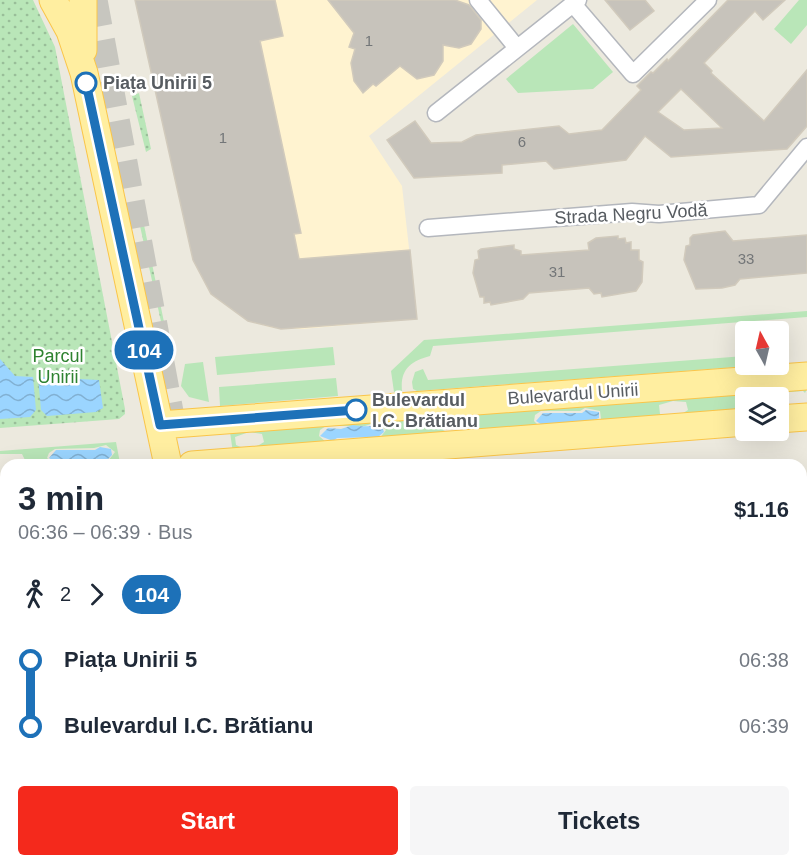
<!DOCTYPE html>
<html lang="en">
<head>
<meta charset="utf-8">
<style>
	body { margin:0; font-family:Helvetica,sans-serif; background:#f6f6f7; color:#1f2937; height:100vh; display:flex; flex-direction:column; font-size:22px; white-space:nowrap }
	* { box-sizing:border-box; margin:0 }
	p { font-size:20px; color:#747a83 }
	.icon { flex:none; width:33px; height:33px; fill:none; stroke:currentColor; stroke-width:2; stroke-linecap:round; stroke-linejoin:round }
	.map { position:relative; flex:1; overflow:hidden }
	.side { position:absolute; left:0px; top:459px; width:807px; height:408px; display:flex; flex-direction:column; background:#fff; border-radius:18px 18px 0 0; box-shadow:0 6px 24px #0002 }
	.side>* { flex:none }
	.badge { padding:0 12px; border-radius:20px; font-size:21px; line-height:39px }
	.needle { width:39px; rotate:352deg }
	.controls { position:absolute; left:735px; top:321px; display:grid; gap:12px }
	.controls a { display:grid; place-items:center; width:54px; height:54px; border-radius:6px; background:#fff; box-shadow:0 6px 24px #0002; font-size:30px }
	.map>.badge { position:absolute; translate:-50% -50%; box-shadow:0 0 0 3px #fff }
	.legs { display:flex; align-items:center; gap:9px; height:66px; padding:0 18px; font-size:20px }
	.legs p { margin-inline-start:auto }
	.summary { display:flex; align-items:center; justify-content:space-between; height:102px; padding:0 18px }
	h1 { font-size:33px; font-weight:600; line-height:45px }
	.action { display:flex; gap:12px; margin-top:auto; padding:12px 18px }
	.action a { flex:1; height:69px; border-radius:6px; background:#f4291c; color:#fff; font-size:24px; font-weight:600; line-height:69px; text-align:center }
	.action a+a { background:#f6f6f7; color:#1f2937 }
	ul { padding:0 18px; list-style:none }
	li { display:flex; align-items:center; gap:21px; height:66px; font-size:22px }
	li i { display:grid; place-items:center; width:9px; height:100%; margin:0 8px; background:currentColor }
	li i::after { content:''; width:15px; height:15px; margin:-8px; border:4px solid; border-radius:50%; background:#fff }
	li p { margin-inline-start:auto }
	li:first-child i { background:linear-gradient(#0000 50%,currentColor 0) }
	li:last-child i { background:linear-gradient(currentColor 50%,#0000 0) }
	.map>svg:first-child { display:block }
	.commercial { fill:#fff3d0 }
	.grass { fill:#b9e6b8; fill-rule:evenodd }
	.park { fill:url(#park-dots) }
	.water { fill:url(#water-waves) }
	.building { fill:#c7c3bb; stroke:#d1cabc; stroke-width:1.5; fill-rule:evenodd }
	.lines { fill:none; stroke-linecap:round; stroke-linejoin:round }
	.primary-tunnel { stroke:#c7c6bf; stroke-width:27; stroke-dasharray:27 14; stroke-linecap:butt }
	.street-casing { stroke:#b4b7bd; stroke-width:19 }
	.secondary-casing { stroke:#b7bbc2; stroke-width:26 }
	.primary-casing { stroke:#fac549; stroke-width:29 }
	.street { stroke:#fff; stroke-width:16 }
	.secondary { stroke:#fff; stroke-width:24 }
	.primary { stroke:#ffeea0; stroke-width:27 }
	.line-1-casing { stroke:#fff; stroke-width:14 }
	.line-1 { stroke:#1d71b8; stroke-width:9 }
	.stop-1-dot { fill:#fff; stroke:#1d71b8; stroke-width:3 }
	.labels { text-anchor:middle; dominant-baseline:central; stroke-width:5; stroke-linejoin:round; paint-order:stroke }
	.number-label { font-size:15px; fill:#737678 }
	.stop-label { font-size:18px; font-weight:bold; fill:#575c61; stroke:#fff; text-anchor:start }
	.street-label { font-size:18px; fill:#575c61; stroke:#fff }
	.park-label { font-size:18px; fill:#2e8230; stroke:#fff }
</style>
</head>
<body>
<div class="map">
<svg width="807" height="867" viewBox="0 0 807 867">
	<defs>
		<pattern id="park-dots" width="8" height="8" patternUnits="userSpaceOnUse" patternTransform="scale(1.5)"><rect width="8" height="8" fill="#b9e6b8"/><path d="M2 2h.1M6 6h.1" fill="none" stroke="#99be99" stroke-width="1.8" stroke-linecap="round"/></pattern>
		<pattern id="water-waves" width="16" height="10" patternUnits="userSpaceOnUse" patternTransform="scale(1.5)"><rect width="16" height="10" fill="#9bd5ff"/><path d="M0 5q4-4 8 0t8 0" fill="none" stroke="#81b0d2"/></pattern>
	</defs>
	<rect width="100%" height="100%" fill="#ece9de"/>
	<path class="commercial" d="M135 0H537L369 136 402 186 417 319 302 329 273 328 248 321 211 294 193 260Z"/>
	<path class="grass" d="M799 0H807V25L791 44 774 29Z
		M573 24 613 72 593 89 518 93 506 79Z
		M807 311V317L433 346 430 356C410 361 400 370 402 391L394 392 391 371 424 340Z
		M333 347 335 365 217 375 215 357Z
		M745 356 746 364 765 365 417 391 413 389 412 382 415 372 423 369 428 380Z
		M203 362 209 402 189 397 181 386 185 364Z
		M336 378 338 396 220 406 219 387Z
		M807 389 805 393 803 391C784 392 764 395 746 398L745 413 233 453 230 432ZM673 401 686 402 688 410 680 415 660 414 659 405ZM585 408 600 411 601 419 538 425 534 421 535 415 541 411H580ZM456 417 468 418 471 427C463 432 452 435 443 430L442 422ZM377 422 386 430 379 439 339 440 327 443 319 436 320 430 326 426H365ZM249 432 262 434 264 442C255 448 246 450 236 445L235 437Z
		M116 442 120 463 63 465C68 462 99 462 108 461L115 452 106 445 94 448 55 449 49 453 47 458 56 465H19L25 460 22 454H0V451Z"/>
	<path class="park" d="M0 0H33L55 47 125 409V414L119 419 0 428Z
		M139 93 151 149 146 152 132 96Z
		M144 225 171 356 169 358 140 226Z
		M0 493H6V678H0Z"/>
	<path class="water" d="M0 359 15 376 33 377 36 410 30 417 0 419Z
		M38 377 99 380 103 408 96 412 47 416 41 410Z
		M586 410 599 412V418L586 423 580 421 544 426 536 421 543 413H582Z
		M353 425C365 428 372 425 382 426L384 432 378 437 337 438 333 441 320 436 328 428 341 429Z
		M100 447 111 449 112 455 107 460H66L57 463 49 458 56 450H95Z
		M807 500V622L801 621V501Z
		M6 502V573L0 567V503Z"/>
	<path class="building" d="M135 0H275L283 36 260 41 301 233 294 234 299 259 410 250 417 319 281 329 248 321 211 294 193 260Z
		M328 0H455L469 5 481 20V29L471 44 459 48 443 45V61L434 75 417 79 400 66 376 86 373 84 363 93 354 81 351 63 355 49 349 47 354 33Z
		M605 0H645L654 11 630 30Z
		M728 0H785L763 20 755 11 704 63 712 71 711 73 764 121 807 70V126L787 149 671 157 645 136 626 160 554 169 546 161 502 165V173L414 178 387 140 415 121 431 143 462 142 476 135 559 126 569 134 602 130 641 90 637 86 651 72 653 73 667 59 668 61ZM681 89 722 128 684 130 658 112Z
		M725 231 733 241 807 235V273L740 279 735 285 722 288 696 289 684 260 686 246 690 245V238L693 235Z
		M618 236V239L625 238 626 243 631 242V250H639V260L643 262 642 282 636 291 602 297 601 293 594 294 589 288 529 293 523 299 491 305 490 302 484 303V297H480L473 273 475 260 479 259 478 251 481 249 514 245V249L521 251V255L589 250 588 243 596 238Z"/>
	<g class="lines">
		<path class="primary-tunnel" d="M94 0 173 428
			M231 861 233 867
			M251 861 252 867"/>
		<defs>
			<path id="street" d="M478 0 517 48
				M573 4 633 74 708 0
				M436 113 578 0
				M428 228 632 212 659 214 759 205 807 147
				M801 762 807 763
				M416 861V867
				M707 861 708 867"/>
			<path id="secondary" d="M801 642H807"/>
			<path id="primary" d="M53 0 70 31 84 73 168 465
				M83 50V0
				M778 419 807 417
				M160 425 807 376
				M192 465 746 422
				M0 692 6 691
				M213 861 214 867
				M280 861V867"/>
		</defs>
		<use href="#street" class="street-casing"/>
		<use href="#secondary" class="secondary-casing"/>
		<use href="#primary" class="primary-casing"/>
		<use href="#street" class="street"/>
		<use href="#secondary" class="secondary"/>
		<use href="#primary" class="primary"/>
	</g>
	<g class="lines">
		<defs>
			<path id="line-1" d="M86 83 160 425 356 410"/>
		</defs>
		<use href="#line-1" class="line-1-casing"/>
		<use href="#line-1" class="line-1"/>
	</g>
	<g class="stop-1-dot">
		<circle cx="86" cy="83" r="10"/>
		<circle cx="356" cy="410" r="10"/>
	</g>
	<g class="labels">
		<g class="number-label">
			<text x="369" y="40">1</text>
			<text x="223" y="137">1</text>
			<text x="522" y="141">6</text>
			<text x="746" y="258">33</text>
			<text x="557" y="271">31</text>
		</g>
		<g class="stop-label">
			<text x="103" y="83">Piața Unirii 5</text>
			<text x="372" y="400">Bulevardul<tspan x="372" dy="21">I.C. Brătianu</tspan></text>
		</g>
		<g class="street-label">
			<text transform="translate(631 214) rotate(-3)">Strada Negru Vodă</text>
			<text transform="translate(573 394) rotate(-4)">Bulevardul Unirii</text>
		</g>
		<g class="park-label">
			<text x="58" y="356">Parcul<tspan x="58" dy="21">Unirii</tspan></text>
		</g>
	</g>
</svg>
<div class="controls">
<a><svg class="needle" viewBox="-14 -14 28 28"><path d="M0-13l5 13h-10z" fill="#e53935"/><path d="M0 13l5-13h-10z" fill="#747a83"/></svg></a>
<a><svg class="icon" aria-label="layers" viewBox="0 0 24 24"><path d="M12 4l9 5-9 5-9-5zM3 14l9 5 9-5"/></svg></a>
</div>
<b class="badge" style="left:144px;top:350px;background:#1d71b8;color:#fff">104</b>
<section class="side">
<div class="summary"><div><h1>3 min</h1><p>06:36 – 06:39 · Bus</p></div><b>$1.16</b></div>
<div class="legs"><svg class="icon" aria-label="walk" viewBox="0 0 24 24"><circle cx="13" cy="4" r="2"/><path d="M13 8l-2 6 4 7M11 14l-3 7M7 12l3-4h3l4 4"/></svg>2<svg class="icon" aria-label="forward" viewBox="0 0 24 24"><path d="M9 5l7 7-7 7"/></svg><b class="badge" style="background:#1d71b8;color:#fff">104</b></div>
<ul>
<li><i style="color:#1d71b8"></i><b>Piața Unirii 5</b><p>06:38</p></li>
<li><i style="color:#1d71b8"></i><b>Bulevardul I.C. Brătianu</b><p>06:39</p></li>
</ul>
<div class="action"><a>Start</a><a>Tickets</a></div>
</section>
</div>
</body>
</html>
